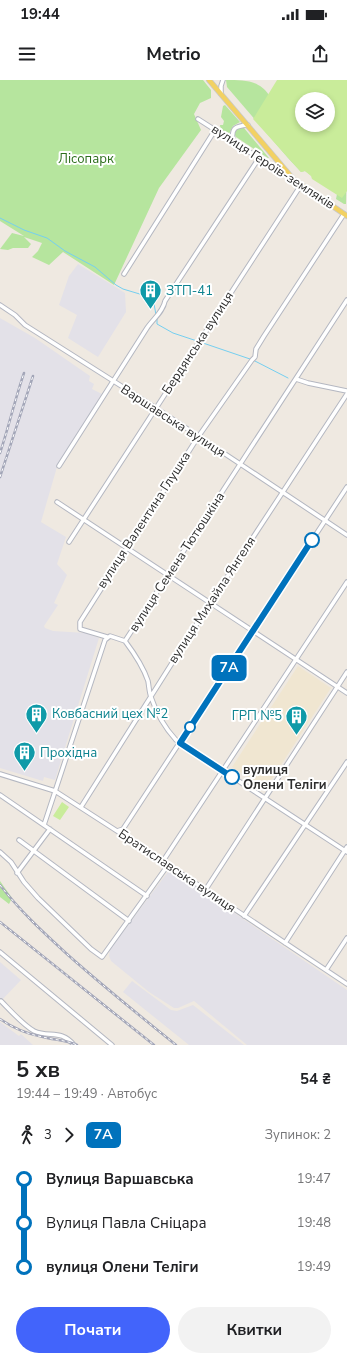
<!DOCTYPE html>
<html lang="uk">
<head>
<meta charset="utf-8">
<style>
	body { margin:0; font-family:"Nunito Sans",sans-serif; background:#f2f2f2; color:#202124; height:100vh; display:flex; flex-direction:column; font-size:15px; white-space:nowrap }
	* { box-sizing:border-box; margin:0 }
	p { font-size:13px; color:#757577 }
	.icon { flex:none; width:22px; height:22px; fill:none; stroke:currentColor; stroke-width:2; stroke-linecap:round; stroke-linejoin:round }
	.map { position:relative; height:965px; overflow:hidden }
	.drawer { display:flex; flex-direction:column; background:#fff; flex:1 }
	.drawer>* { flex:none }
	.badge { padding:0 8px; border-radius:6px; font-size:14px; line-height:26px }
	.controls { position:absolute; left:295px; top:12px; display:grid; gap:8px }
	.controls a { display:grid; place-items:center; width:40px; height:40px; border-radius:50%; background:#fff; box-shadow:0 2px 6px #0003; font-size:20px }
	.map>.badge { position:absolute; translate:-50% -50%; box-shadow:0 0 0 2px #fff }
	.legs { display:flex; align-items:center; gap:6px; height:44px; padding:0 16px; font-size:13px }
	.legs p { margin-inline-start:auto }
	.summary { display:flex; align-items:center; justify-content:space-between; height:68px; padding:0 16px }
	h1 { font-size:22px; font-weight:700; line-height:30px }
	.primary-button { display:flex; gap:8px; margin-top:auto; padding:8px 16px }
	.primary-button a { flex:1; height:46px; border-radius:24px; background:#4264fb; color:#fff; font-size:16px; font-weight:700; line-height:46px; text-align:center }
	.primary-button a+a { background:#f2f2f2; color:#202124 }
	ul { padding:0 16px; list-style:none }
	li { display:flex; align-items:center; gap:14px; height:44px; font-size:15px }
	li i { display:grid; place-items:center; width:6px; height:100%; margin:0 5px; background:currentColor }
	li i::after { content:''; width:10px; height:10px; margin:-5px; border:3px solid; border-radius:50%; background:#fff }
	li p { margin-inline-start:auto }
	li:first-child i { background:linear-gradient(#0000 50%,currentColor 0) }
	li:last-child i { background:linear-gradient(currentColor 50%,#0000 0) }
	.status { display:flex; justify-content:space-between; align-items:center; height:28px; padding:0 20px; background:#fff; direction:ltr }
	.status svg { height:11px; fill:currentColor }
	header { display:flex; justify-content:space-between; align-items:center; height:52px; padding:0 16px; background:#fff; font-size:18px; font-weight:700 }
	.map>svg:first-child { display:block }
	.industrial { fill:#e3e1e8 }
	.education { fill:#f0e6d1 }
	.green { fill:#b6e59e }
	.pitch { fill:#c9ec9a; fill-rule:evenodd }
	.lines { fill:none; stroke-linecap:round; stroke-linejoin:round }
	.stream { stroke:#75cff0; stroke-width:1 }
	.minor-casing { stroke:#b4b7c1; stroke-width:5.5 }
	.major-casing { stroke:#c9c9c9; stroke-width:6 }
	.minor { stroke:#fff; stroke-width:3.5 }
	.major { stroke:#f2d163; stroke-width:4.5 }
	.rail-casing { stroke:#a3a6b8; stroke-width:2.5 }
	.rail { stroke:#fff; stroke-width:1; stroke-dasharray:3; stroke-linecap:butt }
	.line-1-casing { stroke:#fff; stroke-width:9 }
	.line-1 { stroke:#0072bc; stroke-width:6 }
	.stop-1-dot { fill:#fff; stroke:#0072bc; stroke-width:2 }
	.labels { text-anchor:middle; dominant-baseline:central; stroke-width:4; stroke-linejoin:round; paint-order:stroke }
	.park-label { font-size:13px; fill:#2c6e1b; stroke:#fff }
	.street-label { font-size:13px; fill:#2e2e2e; stroke:#fff }
	.culture-label { font-size:13px; fill:#0d838f; stroke:#fff; text-anchor:start }
	.stop-label { font-size:13px; font-weight:bold; fill:#2e2e2e; stroke:#fff; text-anchor:start }
</style>
</head>
<body>
<div class="status"><b>19:44</b><svg viewBox="0 0 49 12"><path d="M0 12V9h3v3zM5 12V6h3v6zM10 12V3h3v9zM15 12V0h3v12zM26 1h20v11H26zM47 4h2v5h-2z"/></svg></div>
<header><svg class="icon" aria-label="menu" viewBox="0 0 24 24"><path d="M4 6h16M4 12h16M4 18h16"/></svg>Metrio<svg class="icon" aria-label="share" viewBox="0 0 24 24"><path d="M12 15V3M7 8l5-5 5 5M5 13v7h14v-7"/></svg></header>
<div class="map">
<svg width="347" height="965" viewBox="0 0 347 965">
	<rect width="100%" height="100%" fill="#efe9e1"/>
	<path class="industrial" d="M78 184 125 213 126 232 98 277 68 258 77 235 59 225 69 196Z
		M0 238 35 258 90 296 89 301 94 304 92 309 102 314 57 387 41 442 66 457 57 484 67 495 54 523 58 525 44 546 45 548 53 551 86 553 99 558 55 700 44 697 43 701 0 688Z
		M170 789 347 910V965H247L194 921 178 928H174L149 912 111 881 109 876 110 869Z
		M0 882 21 900 0 922Z
		M132 901 171 930 177 931 193 925 244 965H189L123 912Z
		M0 942 19 956 21 954 33 965H0Z"/>
	<path class="education" d="M298 586 331 608 266 708 232 687Z"/>
	<path class="green" d="M0 0H203L211 10V18L200 23 194 34 201 50 159 108 114 205 63 172 49 185 32 177 38 171 42 163 24 157 31 164 28 168H13L8 170 0 169 12 153 24 156 0 141Z
		M226 0C244 0 259 0 269 15H274L302 45 347 72 346 124H344L336 119 337 114 305 91 301 92 288 78 227 7Z
		M225 25 240 42 233 46 229 54C225 51 220 50 220 45H223L224 41 221 37 223 26Z
		M241 47 244 48 269 78H268L236 57 235 55V51Z
		M0 801 12 818 9 824 0 817Z"/>
	<path class="pitch" d="M277 0H347V111L342 118 312 99 311 96 305 91 301 92 253 39ZM302 19H328V45H302Z
		M62 722 69 727 60 740 53 736Z"/>
	<g class="lines">
		<path class="stream" d="M0 138 24 150 47 158 65 171 95 187 116 205 123 209 153 218 156 235
			M157 239V244L173 253 197 261
			M200 262 250 279
			M253 280 288 298"/>
		<defs>
			<path id="minor" d="M221 14V6L223 0
				M198 39 290 98
				M233 61C231 48 235 46 248 45
				M124 194 215 50
				M0 225 15 235 25 245 156 328 347 455
				M296 299 308 303 347 311
				M59 386 147 248C153 239 163 232 165 221L259 78
				M57 422 347 613
				M69 462 301 105
				M107 557 80 549V542L198 357 252 280 255 277 256 269 264 256 344 134
				M125 561 347 220
				M125 561C134 573 143 586 148 601 149 606 149 612 151 617 156 632 165 648 176 660L347 772
				M0 694 55 711 117 751 347 904
				M0 715 147 816
				M81 727 210 523 347 314
				M44 745 105 560 110 556 125 561
				M117 751 123 749 347 407
				M19 760 129 841
				M0 772 11 782 24 802 38 818 91 869 102 877 168 785
				M163 781 347 502
				M17 793 50 749
				M206 809 347 592
				M244 836 347 682
				M285 863 347 767
				M0 872 112 965
				M326 890 347 858
				M1 921C10 930 23 945 34 951 49 958 61 949 74 965"/>
			<path id="major" d="M209 0 293 99 347 136"/>
		</defs>
		<use href="#minor" class="minor-casing"/>
		<use href="#major" class="major-casing"/>
		<use href="#minor" class="minor"/>
		<use href="#major" class="major"/>
		<defs>
			<path id="rail" d="M0 373C9 346 15 319 24 293
				M0 397 33 296
				M0 805C20 831 44 853 68 875 103 906 140 936 176 965
				M0 842 154 965
				M0 939C13 948 27 954 43 957 54 960 66 960 77 965"/>
		</defs>
		<use href="#rail" class="rail-casing"/>
		<use href="#rail" class="rail"/>
	</g>
	<g class="lines">
		<defs>
			<path id="line-1" d="M232 697 180 663 312 460"/>
		</defs>
		<use href="#line-1" class="line-1-casing"/>
		<use href="#line-1" class="line-1"/>
	</g>
	<defs>
		<symbol id="building-pin" viewBox="-11 -11 22 30"><path d="M0 17L-7.5 6A9.5 9.5 0 1 1 7.5 6Z" fill="#0f9aa8" stroke="#fff"/><path d="M-4-6H4V6H1V3H-1V6H-4ZM-2.5-4.3h1.7v1.8h-1.7ZM.8-4.3h1.7v1.8H.8ZM-2.5-1h1.7V.8h-1.7ZM.8-1h1.7V.8H.8Z" fill="#fff"/></symbol>
	</defs>
	<g fill-rule="evenodd">
		<use href="#building-pin" x="138" y="198" width="25" height="34"/>
		<use href="#building-pin" x="24" y="622" width="25" height="34"/>
		<use href="#building-pin" x="284" y="624" width="25" height="34"/>
		<use href="#building-pin" x="12" y="660" width="25" height="34"/>
	</g>
	<g class="stop-1-dot">
		<circle cx="312" cy="460" r="7"/>
		<circle cx="190" cy="647" r="5"/>
		<circle cx="232" cy="697" r="7"/>
	</g>
	<g class="labels">
		<g class="park-label">
			<text x="86" y="79">Лісопарк</text>
		</g>
		<g class="street-label">
			<text transform="translate(273 87) rotate(33)">вулиця Героїв-земляків</text>
			<text transform="translate(198 263) rotate(-57)">Бердянська вулиця</text>
			<text transform="translate(173 341) rotate(33)">Варшавська вулиця</text>
			<text transform="translate(144 440) rotate(-57)">вулиця Валентина Глушка</text>
			<text transform="translate(177 482) rotate(-57)">вулиця Семена Тютюшкіна</text>
			<text transform="translate(212 520) rotate(-57)">вулиця Михайла Янгеля</text>
			<text transform="translate(177 791) rotate(34)">Братиславська вулиця</text>
		</g>
		<g class="culture-label">
			<text x="166" y="211">ЗТП-41</text>
			<text x="52" y="634">Ковбасний цех №2</text>
			<text x="282" y="636" text-anchor="end">ГРП №5</text>
			<text x="40" y="673">Прохідна</text>
		</g>
		<g class="stop-label">
			<text x="243" y="690">вулиця<tspan x="243" dy="15">Олени Теліги</tspan></text>
		</g>
	</g>
</svg>
<div class="controls">
<a><svg class="icon" aria-label="layers" viewBox="0 0 24 24"><path d="M12 4l9 5-9 5-9-5zM3 14l9 5 9-5"/></svg></a>
</div>
<b class="badge" style="left:229px;top:588px;background:#0072bc;color:#fff">7А</b>
</div>
<section class="drawer">
<div class="summary"><div><h1>5 хв</h1><p>19:44 – 19:49 · Автобус</p></div><b>54 ₴</b></div>
<div class="legs"><svg class="icon" aria-label="walk" viewBox="0 0 24 24"><circle cx="13" cy="4" r="2"/><path d="M13 8l-2 6 4 7M11 14l-3 7M7 12l3-4h3l4 4"/></svg>3<svg class="icon" aria-label="forward" viewBox="0 0 24 24"><path d="M9 5l7 7-7 7"/></svg><b class="badge" style="background:#0072bc;color:#fff">7А</b><p>Зупинок: 2</p></div>
<ul>
<li><i style="color:#0072bc"></i><b>Вулиця Варшавська</b><p>19:47</p></li>
<li><i style="color:#0072bc"></i><span>Вулиця Павла Сніцара</span><p>19:48</p></li>
<li><i style="color:#0072bc"></i><b>вулиця Олени Теліги</b><p>19:49</p></li>
</ul>
<div class="primary-button"><a>Почати</a><a>Квитки</a></div>
</section>
</body>
</html>
